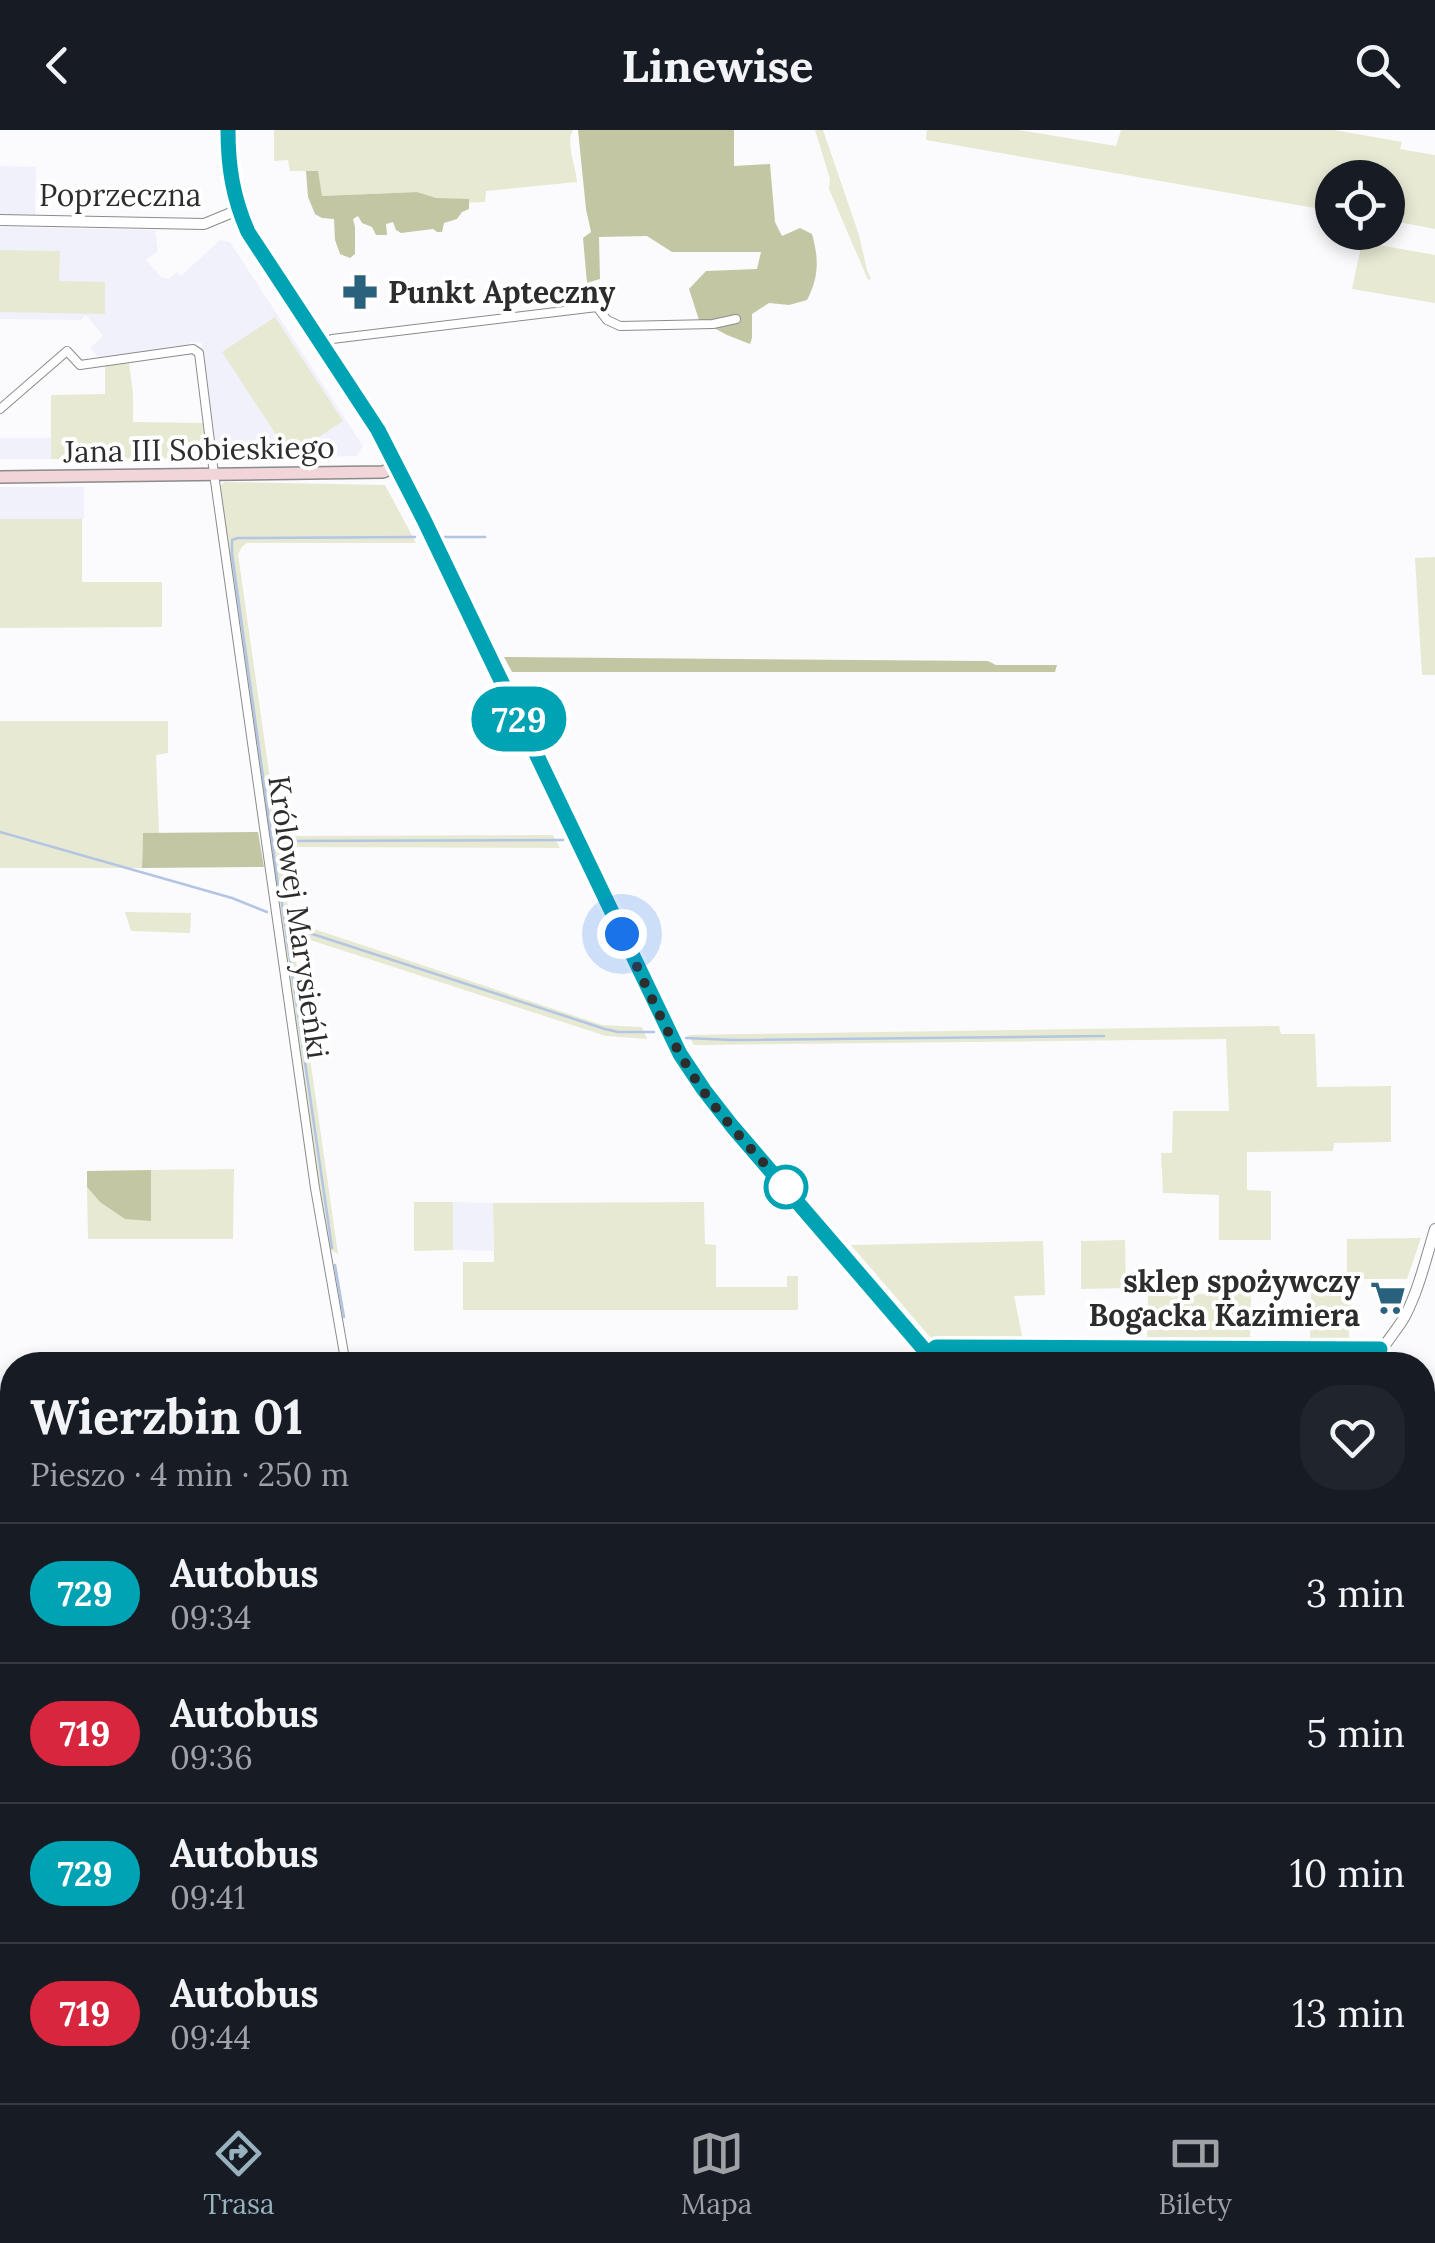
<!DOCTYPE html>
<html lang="pl">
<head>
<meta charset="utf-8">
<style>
	body { margin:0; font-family:Lora,serif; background:#20242c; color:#f1f3f6; height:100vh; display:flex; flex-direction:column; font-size:38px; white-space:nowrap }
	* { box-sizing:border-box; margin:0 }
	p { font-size:32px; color:#9ea1a6 }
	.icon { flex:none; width:55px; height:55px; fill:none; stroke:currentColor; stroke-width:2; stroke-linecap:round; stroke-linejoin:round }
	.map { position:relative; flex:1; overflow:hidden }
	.drawer { position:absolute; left:0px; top:1222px; width:1435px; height:752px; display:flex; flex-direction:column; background:#171b24; border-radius:40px 40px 0 0; box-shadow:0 5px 15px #0003 }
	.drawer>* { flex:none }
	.badge { padding:0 20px; border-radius:32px; font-size:35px; line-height:65px }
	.buttons { position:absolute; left:1315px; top:30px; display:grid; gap:20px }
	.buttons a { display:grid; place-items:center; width:90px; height:90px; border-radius:50%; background:#171b24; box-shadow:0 5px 15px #0003; font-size:50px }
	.you { position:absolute; width:50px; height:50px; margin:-25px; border:8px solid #fff; border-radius:50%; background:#1a73e8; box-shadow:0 0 0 15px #1a73e833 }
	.map>.badge { position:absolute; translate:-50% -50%; box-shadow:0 0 0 5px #fff }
	.round { display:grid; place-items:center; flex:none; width:105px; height:105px; border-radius:40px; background:#20242c }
	.overview { display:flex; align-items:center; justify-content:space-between; height:170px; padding:0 30px }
	h1 { font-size:48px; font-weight:800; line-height:75px }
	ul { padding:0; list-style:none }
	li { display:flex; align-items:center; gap:30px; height:140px; padding:0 30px; border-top:2px solid #363941 }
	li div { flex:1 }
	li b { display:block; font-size:38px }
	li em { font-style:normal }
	li .badge { min-width:110px; font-weight:700; text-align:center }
	header { display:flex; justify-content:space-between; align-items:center; height:130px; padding:0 30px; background:#171b24; font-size:45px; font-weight:800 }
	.tab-bar { display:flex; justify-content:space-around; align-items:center; height:140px; border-top:2px solid #363941; background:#171b24; font-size:28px; color:#9ea1a6 }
	.tab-bar a { display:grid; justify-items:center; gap:5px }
	.tab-bar .on { color:#97b1bf }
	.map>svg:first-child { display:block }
	.built { fill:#f1f1fb }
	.green { fill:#e7e9d3 }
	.forest { fill:#c3c6a3 }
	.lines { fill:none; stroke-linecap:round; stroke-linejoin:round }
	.stream { stroke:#b3c5e3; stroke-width:2.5 }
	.minor-casing { stroke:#8b8b8d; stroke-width:10 }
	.tertiary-casing { stroke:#8b8b8d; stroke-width:12 }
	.secondary-casing { stroke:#8b8b8d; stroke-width:14 }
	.minor { stroke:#fff; stroke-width:8 }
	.tertiary { stroke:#fff; stroke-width:10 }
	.secondary { stroke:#f2d5d8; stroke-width:11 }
	.line-casing { stroke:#fff; stroke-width:22 }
	.line { stroke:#00a3b4; stroke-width:15 }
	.walk { stroke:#2d2d2e; stroke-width:10; stroke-dasharray:0 18 }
	.stop-dot { fill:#fff; stroke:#00a3b4; stroke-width:5 }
	.labels { text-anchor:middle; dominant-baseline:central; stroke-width:8; stroke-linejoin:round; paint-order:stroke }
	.street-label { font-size:30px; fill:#2d2d2e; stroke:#fff }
	.poi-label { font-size:30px; font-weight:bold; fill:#2d2d2e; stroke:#fff; text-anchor:start }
</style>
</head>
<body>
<header><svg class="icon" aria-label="back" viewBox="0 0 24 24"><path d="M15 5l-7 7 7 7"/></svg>Linewise<svg class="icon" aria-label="search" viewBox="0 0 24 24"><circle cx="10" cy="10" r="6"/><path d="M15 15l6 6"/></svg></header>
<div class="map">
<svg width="1435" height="1973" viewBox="0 0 1435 1973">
	<rect width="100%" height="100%" fill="#fbfbfd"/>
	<path class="built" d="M0 36 36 37 35 85 0 84Z
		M0 97 155 100 158 121 146 130 161 147 169 149 177 142 181 146 220 110 230 112 363 316 357 326 220 329 216 323 202 213 190 212 188 215 99 228 90 218 103 206 86 185 81 190 0 189Z
		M0 308H51V329H0Z
		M0 357H84V389H0Z
		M453 1072 493 1073V1121L453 1120Z"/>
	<path class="green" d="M274 0H573C565 13 576 35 577 52L486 61 485 72 427 74 416 62 321 66 317 41H290L288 30 274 31Z
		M815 0H823L859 105 867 140 871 149 868 150 829 59 830 49Z
		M927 0H1019L1116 16 1121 0H1334L1402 12 1400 19 1435 25V99L1388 90V48H1332V81L926 10Z
		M1362 112 1435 125V173L1352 159Z
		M0 120 60 121 59 151 105 152V184L0 182Z
		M275 187 343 291 290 326 222 222Z
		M129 233 133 263V292L203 293 206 328 51 329V265L105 264V236Z
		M224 352 385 355 416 413H247L242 417 238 424 278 706 553 705 560 718 280 717 290 791 602 895 642 897 647 909 606 906 301 807 292 802 338 1124 329 1119 323 1087 220 357Z
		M0 389H82V452H162V497L0 498Z
		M1435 427V545H1422L1415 428Z
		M0 591H168V623L156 625 159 703H143L142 738H0Z
		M125 782 191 783 190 803 131 801Z
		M1279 896 1281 904H1315L1317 957 1391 956V1012L1334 1013 1333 1021 1247 1022V1060L1271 1061V1110H1219V1065L1163 1063 1161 1023H1172L1173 981H1229L1226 909 708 915H694L688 905Z
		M234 1039 233 1109H88L87 1057 100 1072 151 1090V1040Z
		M414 1072H453V1120L414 1121Z
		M704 1072 705 1114 716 1115V1157H787V1146H798V1180H463V1132H494L493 1073Z
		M1421 1108 1407 1149H1347V1109Z
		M1125 1110 1126 1158 1081 1159V1111Z
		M1043 1111 1045 1165 1014 1166 1023 1210 931 1208 851 1115Z
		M1323 1156 1350 1158 1349 1209H1310L1311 1163 1322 1164Z
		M1251 1163 1250 1210H1147L1148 1165Z
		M1079 1963V1962L1290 1963 1284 1973H1079Z"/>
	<path class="forest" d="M578 0H734V36L770 34 775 92 782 106 800 98 812 104C819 129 819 147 807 170L789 175 769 173 752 184V208L750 214 727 205 699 190 689 159 706 141 757 139 761 122H672L647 106 599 107 600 149 587 153 583 108 591 102 586 79Z
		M306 41H318L322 66 417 62 436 68 469 69V79L462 82 457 89 444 93 442 102H437L433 99 401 103 396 100 393 92 386 94 387 105H376L372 97 362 93 358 86 353 89 355 97V124L350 128 340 124 335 110 334 89 322 88 315 84 308 67Z
		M504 527 988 531 996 535H1057L1055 542H512Z
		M258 702 264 737 142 738 143 703Z
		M151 1040V1091L125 1089 100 1072 87 1057V1041Z"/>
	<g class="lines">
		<path class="stream" d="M444 407H485
			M0 702 232 768 267 782
			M274 711 563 710
			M278 754 232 424V410L238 408 415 407
			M281 767 332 1118
			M285 792 300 800 605 899 618 902H654
			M686 908 732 910 1104 906
			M335 1135 344 1187
			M1422 1349 1435 1343
			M0 1892 12 1893
			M97 1962 98 1973
			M1274 1973 1281 1962"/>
		<defs>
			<path id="minor" d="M321 215 332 209 597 177 607 190 620 196 713 194 736 189
				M0 279 67 221 80 235 193 219 199 223 214 344 315 1058 346 1235
				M928 1224 936 1217 1381 1219
				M1190 1235V1218"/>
			<path id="tertiary" d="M0 90 204 94 238 80
				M1375 1235C1382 1214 1395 1204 1405 1186 1419 1159 1426 1128 1435 1099
				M1339 1973 1340 1962"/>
			<path id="secondary" d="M228 0C228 37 232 68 248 102L378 300 424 390 680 923 703 960 732 997 850 1131 935 1235
				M0 347 383 342 396 336
				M937 1973 938 1962"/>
		</defs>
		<use href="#minor" class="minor-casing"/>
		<use href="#tertiary" class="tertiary-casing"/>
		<use href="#secondary" class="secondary-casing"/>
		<use href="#minor" class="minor"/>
		<use href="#tertiary" class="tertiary"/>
		<use href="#secondary" class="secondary"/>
	</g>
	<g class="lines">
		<defs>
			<path id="line" d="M228 0C228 37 233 68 248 102L378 300 424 390 680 924 704 960 732 996 928 1224 936 1217 1380 1219 1375 1235"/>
		</defs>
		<use href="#line" class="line-casing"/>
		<use href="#line" class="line"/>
		<path class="walk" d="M622 804C647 857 670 914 704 962 731 999 764 1033 795 1067L786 1057"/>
	</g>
	<defs>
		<symbol id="pharmacy-bare" viewBox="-9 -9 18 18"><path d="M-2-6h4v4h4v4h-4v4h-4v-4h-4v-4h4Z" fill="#2a617c" stroke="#fff" stroke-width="2.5" paint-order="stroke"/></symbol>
		<symbol id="supermarket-bare" viewBox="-9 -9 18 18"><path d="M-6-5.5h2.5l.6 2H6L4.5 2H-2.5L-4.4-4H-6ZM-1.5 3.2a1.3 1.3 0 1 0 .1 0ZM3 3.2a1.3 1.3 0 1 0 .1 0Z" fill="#2a617c" stroke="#fff" stroke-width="2.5" paint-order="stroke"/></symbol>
	</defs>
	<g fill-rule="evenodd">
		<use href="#pharmacy-bare" x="335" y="137" width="50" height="50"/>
		<use href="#supermarket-bare" x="1363" y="1143" width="50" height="50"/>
	</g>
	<circle class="stop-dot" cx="786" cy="1057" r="20"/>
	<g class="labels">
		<g class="street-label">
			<text x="120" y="65">Poprzeczna</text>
			<text transform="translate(199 319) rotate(-1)">Jana III Sobieskiego</text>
			<text transform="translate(299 787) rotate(82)">Królowej Marysieńki</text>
		</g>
		<g class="poi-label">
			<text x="388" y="162">Punkt Apteczny</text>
			<text x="1360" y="1151" text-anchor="end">sklep spożywczy<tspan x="1360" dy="34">Bogacka Kazimiera</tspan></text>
		</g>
	</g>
</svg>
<div class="buttons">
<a><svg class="icon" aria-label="locate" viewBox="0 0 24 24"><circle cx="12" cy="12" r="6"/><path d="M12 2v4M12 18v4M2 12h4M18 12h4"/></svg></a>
</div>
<div class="you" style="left:622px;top:804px"></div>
<b class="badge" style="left:519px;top:589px;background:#00a3b4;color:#fff">729</b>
<section class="drawer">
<div class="overview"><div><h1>Wierzbin 01</h1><p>Pieszo · 4 min · 250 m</p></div><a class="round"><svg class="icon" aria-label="heart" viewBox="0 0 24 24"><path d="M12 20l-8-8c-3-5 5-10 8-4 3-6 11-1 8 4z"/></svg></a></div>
<ul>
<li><span class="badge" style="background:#00a3b4;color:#fff">729</span><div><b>Autobus</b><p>09:34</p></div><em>3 min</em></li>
<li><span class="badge" style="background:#d7263d;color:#fff">719</span><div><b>Autobus</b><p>09:36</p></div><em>5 min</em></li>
<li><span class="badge" style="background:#00a3b4;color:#fff">729</span><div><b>Autobus</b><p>09:41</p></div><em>10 min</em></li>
<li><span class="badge" style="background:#d7263d;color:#fff">719</span><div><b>Autobus</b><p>09:44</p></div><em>13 min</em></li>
</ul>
</section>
</div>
<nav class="tab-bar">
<a class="on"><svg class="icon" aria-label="directions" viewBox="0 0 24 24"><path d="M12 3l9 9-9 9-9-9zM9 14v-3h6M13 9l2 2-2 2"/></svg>Trasa</a>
<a><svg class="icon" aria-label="map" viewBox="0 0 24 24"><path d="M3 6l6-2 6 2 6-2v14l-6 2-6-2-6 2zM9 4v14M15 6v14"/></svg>Mapa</a>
<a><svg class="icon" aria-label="tickets" viewBox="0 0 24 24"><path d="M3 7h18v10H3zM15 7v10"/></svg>Bilety</a>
</nav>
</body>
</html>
